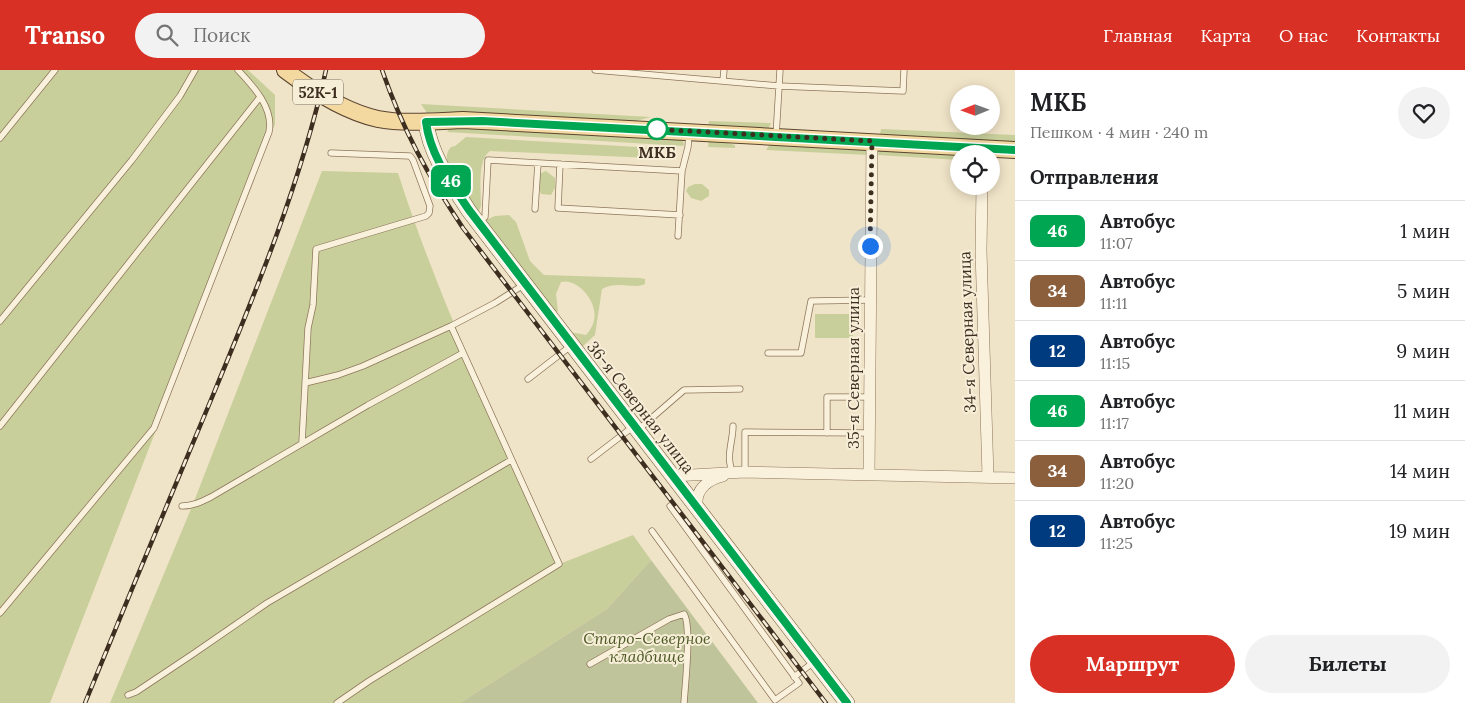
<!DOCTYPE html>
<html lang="ru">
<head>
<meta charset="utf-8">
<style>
	body { margin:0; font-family:Lora,serif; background:#f2f2f2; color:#202124; height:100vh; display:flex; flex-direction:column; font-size:19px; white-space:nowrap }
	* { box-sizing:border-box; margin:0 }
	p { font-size:16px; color:#757577 }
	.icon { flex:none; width:28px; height:28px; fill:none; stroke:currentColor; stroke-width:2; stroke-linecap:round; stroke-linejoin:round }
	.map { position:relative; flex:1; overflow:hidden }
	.panel { display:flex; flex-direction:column; background:#fff; width:450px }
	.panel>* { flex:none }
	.badge { padding:0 10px; border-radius:8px; font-size:18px; line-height:32px }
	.needle { width:32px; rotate:269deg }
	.buttons { position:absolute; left:950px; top:15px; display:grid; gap:10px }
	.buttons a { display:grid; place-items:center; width:50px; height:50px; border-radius:50%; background:#fff; box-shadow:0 2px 12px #0003; font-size:25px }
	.you { position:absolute; width:25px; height:25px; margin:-12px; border:4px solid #fff; border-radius:50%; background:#1a73e8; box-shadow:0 0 0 8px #1a73e833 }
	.map>.badge { position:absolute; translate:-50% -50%; box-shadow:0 0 0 2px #fff }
	h2 { padding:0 15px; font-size:19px; line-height:45px }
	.round { display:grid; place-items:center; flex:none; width:52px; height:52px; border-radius:26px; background:#f2f2f2 }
	.overview { display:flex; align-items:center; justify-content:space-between; height:85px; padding:0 15px }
	h1 { font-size:24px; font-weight:700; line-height:38px }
	.primary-button { display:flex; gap:10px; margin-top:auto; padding:10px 15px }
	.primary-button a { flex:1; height:58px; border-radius:30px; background:#d93025; color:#fff; font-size:20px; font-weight:700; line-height:58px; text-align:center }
	.primary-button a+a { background:#f2f2f2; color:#202124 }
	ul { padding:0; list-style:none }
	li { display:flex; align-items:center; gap:15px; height:60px; padding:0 15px; border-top:1px solid #e0e0e0 }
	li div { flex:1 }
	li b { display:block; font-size:19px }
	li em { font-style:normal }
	li .badge { min-width:55px; font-weight:700; text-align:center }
	header { display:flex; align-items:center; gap:30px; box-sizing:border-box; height:70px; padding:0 25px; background:#d93025; color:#fff }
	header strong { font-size:24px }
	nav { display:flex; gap:28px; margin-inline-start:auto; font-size:18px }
	.search { width:350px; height:45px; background:#f2f2f2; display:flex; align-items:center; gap:12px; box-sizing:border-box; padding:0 18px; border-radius:28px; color:#757577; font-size:19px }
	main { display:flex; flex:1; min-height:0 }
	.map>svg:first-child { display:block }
	.green { fill:#c9cf9b }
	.cemetery { fill:#bfc49a }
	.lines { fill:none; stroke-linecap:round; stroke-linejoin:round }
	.lane-casing { stroke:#8d765c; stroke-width:7 }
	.street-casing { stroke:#8d765c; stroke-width:12 }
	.secondary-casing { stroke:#6f573f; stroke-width:16 }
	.primary-casing { stroke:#5b4430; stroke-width:18 }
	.lane { stroke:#faf1dc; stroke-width:5.5 }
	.street { stroke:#faf1dc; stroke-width:11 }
	.secondary { stroke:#faf1dc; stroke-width:15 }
	.primary { stroke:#f3d9a0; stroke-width:16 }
	.rail-casing { stroke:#3d2e20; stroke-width:4.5 }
	.rail { stroke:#f7eed8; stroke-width:2.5; stroke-dasharray:8; stroke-linecap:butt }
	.line-casing { stroke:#fff; stroke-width:11 }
	.line { stroke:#00a651; stroke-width:8 }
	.walk { stroke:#3d2e20; stroke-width:5; stroke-dasharray:0 9 }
	.stop-dot { fill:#fff; stroke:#00a651; stroke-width:2.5 }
	.labels { text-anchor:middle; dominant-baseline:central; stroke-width:4; stroke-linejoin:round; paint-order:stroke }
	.shield { fill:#f7eed8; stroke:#756857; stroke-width:1 }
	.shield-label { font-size:15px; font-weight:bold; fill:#3d2e20 }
	.stop-label { font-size:16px; font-weight:bold; fill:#3d2e20; stroke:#f7eed8 }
	.street-label { font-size:16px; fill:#3d2e20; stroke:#f7eed8 }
	.park-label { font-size:16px; font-style:italic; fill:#4d5a26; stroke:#f7eed8 }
</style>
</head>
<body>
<header>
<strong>Transo</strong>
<div class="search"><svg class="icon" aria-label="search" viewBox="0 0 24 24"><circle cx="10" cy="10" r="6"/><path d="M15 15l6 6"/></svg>Поиск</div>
<nav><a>Главная</a><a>Карта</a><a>О нас</a><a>Контакты</a></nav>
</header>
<main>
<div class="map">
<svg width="1015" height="633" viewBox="0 0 1015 633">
	<rect width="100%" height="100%" fill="#f0e4c8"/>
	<path class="green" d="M0 0H248L275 25V54L50 633H0Z
		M421 34 651 47 632 52 433 42 427 43Z
		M709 51 771 53 768 60 708 58Z
		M451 57 682 69 684 74 683 76 447 62Z
		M881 59 1015 65V71L1002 73 880 65Z
		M466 67 656 78 659 80V85L650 88 490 81C477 90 481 121 481 136L479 141 474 142C466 128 436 91 451 77L455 76Z
		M709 68 735 75V78L708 77Z
		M770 74 864 78 868 85 766 80Z
		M880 79 959 84V90L877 85Z
		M322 101 398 103C441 237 503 365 562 493L633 465 651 490 607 539 460 633H110L193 434Z
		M546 101 555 108V118L551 125 541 124C538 115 535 104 546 101Z
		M695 114H702L709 120V126L701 131 691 128 686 121 688 117Z
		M509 145 516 152 530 191 544 205 640 208 645 209V214C633 220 619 210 602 219L595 265 582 277 570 262 586 265C592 258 596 250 594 240 592 226 575 208 561 212L556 224 558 241 555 244 485 154 486 150 495 146Z
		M815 244H853V268H815Z"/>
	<path class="cemetery" d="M651 490 758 633H460L607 539Z"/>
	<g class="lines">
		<defs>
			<path id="lane" d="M595 0 779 16 903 21 904 0
				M723 11 724 0
				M776 66 780 0
				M0 68 55 0
				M560 94 558 138 680 145
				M535 139 538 93
				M478 153 485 147 488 90 682 101
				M678 166 682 101 688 77 689 63
				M0 251 132 90 180 26 195 0
				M768 283H801L811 231 870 230
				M528 309 572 275
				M305 313 338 305 363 296 451 256 495 233 525 214
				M0 356 260 27
				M733 356C733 372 725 387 733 403
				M639 359 684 320 740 319
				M827 363V327H870
				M302 373 308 258 313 235 316 179 426 146 429 143 430 136 413 90 410 86 331 83
				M591 389 634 356
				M745 402V362L869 363
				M182 436C193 436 201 432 211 427L368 335 463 283
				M652 461 775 630 799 613 670 436
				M0 543 154 358 269 62C274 38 253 16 238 0
				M590 594 669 549 684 544C692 556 685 616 684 633
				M794 607 814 592
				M128 625 136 622 193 584 267 533 511 390
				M337 633 369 611 559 494 451 256"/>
			<path id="street" d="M982 116 981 181 988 406
				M869 404 872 71
				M673 406 745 402 1015 408
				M697 437C695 420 707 410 723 406"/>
			<path id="secondary" d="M426 52C430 85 451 113 469 141L847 633"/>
			<path id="primary" d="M285 0C310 19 346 42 378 49 403 54 437 51 463 50L1015 80"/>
		</defs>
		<use href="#lane" class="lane-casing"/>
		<use href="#street" class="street-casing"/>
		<use href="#secondary" class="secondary-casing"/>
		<use href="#primary" class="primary-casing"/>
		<use href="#lane" class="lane"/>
		<use href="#street" class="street"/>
		<use href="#secondary" class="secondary"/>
		<use href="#primary" class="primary"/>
		<defs>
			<path id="rail" d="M382 0C403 60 428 106 463 158L826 633
				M85 633C127 530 170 428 213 325 257 219 301 112 326 0"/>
		</defs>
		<use href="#rail" class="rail-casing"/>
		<use href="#rail" class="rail"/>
	</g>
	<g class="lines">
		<defs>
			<path id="line" d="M847 633 469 140C451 113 430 85 426 52L482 51 1015 80"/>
		</defs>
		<use href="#line" class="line-casing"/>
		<use href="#line" class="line"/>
		<path class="walk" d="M657 59H651L872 71 870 176"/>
	</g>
	<circle class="stop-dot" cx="657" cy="59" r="10"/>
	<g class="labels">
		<rect class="shield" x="293" y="9.5" width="50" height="25" rx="4"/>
		<g class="shield-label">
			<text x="318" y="22">52К-1</text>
		</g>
		<g class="stop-label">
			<text x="657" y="82">МКБ</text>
		</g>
		<g class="street-label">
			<text transform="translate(967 262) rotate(-92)">34-я Северная улица</text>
			<text transform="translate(853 298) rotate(-90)">35-я Северная улица</text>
			<text transform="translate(641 337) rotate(52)">36-я Северная улица</text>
		</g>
		<g class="park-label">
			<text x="647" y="568">Старо-Северное<tspan x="647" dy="18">кладбище</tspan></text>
		</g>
	</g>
</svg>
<div class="buttons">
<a><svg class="needle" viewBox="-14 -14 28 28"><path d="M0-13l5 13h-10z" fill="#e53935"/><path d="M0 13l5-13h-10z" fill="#757577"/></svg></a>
<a><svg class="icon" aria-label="locate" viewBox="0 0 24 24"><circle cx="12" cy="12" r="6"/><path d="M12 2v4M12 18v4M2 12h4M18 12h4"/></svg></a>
</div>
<div class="you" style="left:870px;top:176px"></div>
<b class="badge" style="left:451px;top:111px;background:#00a651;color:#fff">46</b>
</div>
<section class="panel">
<div class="overview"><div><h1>МКБ</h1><p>Пешком · 4 мин · 240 m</p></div><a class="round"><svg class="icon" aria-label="heart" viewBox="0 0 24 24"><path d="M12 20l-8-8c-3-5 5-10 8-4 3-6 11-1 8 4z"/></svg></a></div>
<h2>Отправления</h2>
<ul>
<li><span class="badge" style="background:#00a651;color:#fff">46</span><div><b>Автобус</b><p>11:07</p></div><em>1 мин</em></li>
<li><span class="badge" style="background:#8b5e3c;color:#fff">34</span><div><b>Автобус</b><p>11:11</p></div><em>5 мин</em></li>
<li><span class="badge" style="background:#003b80;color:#fff">12</span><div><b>Автобус</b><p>11:15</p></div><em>9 мин</em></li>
<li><span class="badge" style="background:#00a651;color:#fff">46</span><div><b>Автобус</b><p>11:17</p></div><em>11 мин</em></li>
<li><span class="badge" style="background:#8b5e3c;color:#fff">34</span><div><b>Автобус</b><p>11:20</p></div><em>14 мин</em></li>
<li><span class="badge" style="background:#003b80;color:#fff">12</span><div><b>Автобус</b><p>11:25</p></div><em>19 мин</em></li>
</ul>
<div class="primary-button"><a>Маршрут</a><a>Билеты</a></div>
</section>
</main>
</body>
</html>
